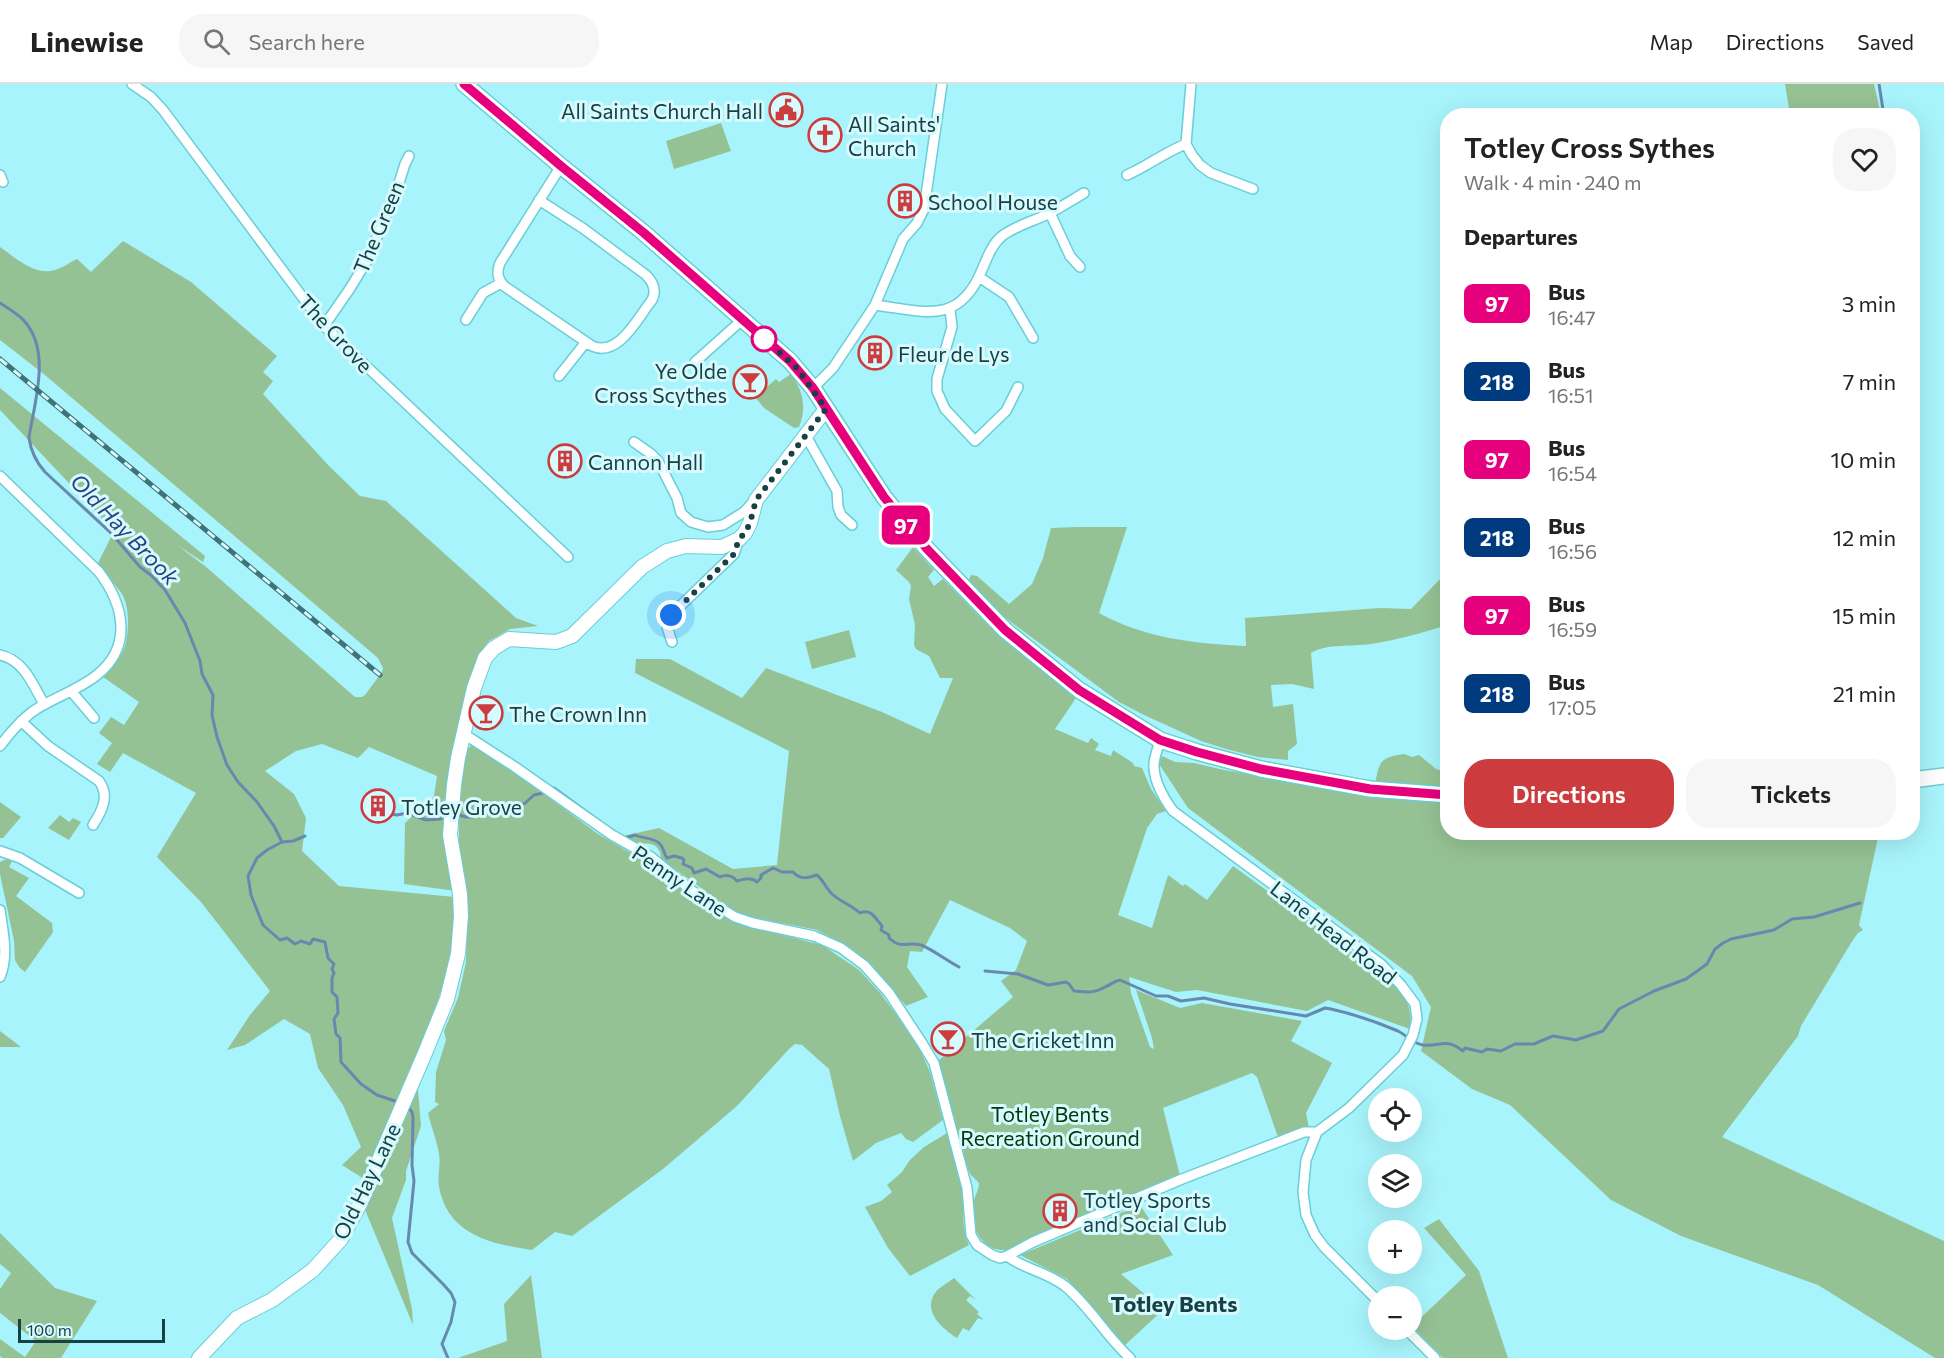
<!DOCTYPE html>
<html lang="en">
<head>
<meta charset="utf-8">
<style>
	body { margin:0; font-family:Commissioner,sans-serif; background:#f6f6f6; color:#222; height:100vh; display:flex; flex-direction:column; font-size:22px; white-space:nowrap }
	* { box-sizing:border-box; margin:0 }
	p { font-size:20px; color:#767676 }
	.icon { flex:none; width:33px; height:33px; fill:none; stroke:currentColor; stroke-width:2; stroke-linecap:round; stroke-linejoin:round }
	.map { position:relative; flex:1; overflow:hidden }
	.details { position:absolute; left:1440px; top:24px; width:480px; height:732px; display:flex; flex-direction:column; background:#fff; border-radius:24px; box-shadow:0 6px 24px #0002 }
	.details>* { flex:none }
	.badge { padding:0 12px; border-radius:9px; font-size:21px; line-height:39px }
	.controls { position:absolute; left:1368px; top:1004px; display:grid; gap:12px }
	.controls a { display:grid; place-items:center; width:54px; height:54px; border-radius:50%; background:#fff; box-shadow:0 6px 24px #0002; font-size:30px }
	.scale { position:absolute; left:18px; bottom:15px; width:147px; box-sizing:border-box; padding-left:6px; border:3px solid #164145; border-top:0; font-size:16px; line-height:21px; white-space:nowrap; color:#164145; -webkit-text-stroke:4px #d6fafe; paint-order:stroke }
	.you { position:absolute; width:30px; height:30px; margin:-15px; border:4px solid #fff; border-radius:50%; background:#1a73e8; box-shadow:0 0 0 9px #1a73e833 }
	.map>.badge { position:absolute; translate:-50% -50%; box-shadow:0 0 0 3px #fff }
	h2 { padding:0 24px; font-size:22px; line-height:54px }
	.round { display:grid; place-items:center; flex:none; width:63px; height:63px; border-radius:24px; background:#f6f6f6 }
	.summary { display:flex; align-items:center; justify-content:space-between; height:102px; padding:0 24px }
	h1 { font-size:28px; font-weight:600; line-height:45px }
	.button { display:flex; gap:12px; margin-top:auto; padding:12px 24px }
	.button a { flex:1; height:69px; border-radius:24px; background:#cc3c3e; color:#fff; font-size:24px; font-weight:600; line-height:69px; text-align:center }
	.button a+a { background:#f6f6f6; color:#222 }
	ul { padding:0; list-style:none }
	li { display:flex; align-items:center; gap:18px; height:78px; padding:0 24px }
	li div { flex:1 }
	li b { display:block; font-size:22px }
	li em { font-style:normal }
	li .badge { min-width:66px; font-weight:700; text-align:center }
	header { display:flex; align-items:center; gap:36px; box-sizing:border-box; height:84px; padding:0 30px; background:#fff; border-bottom:2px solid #e0e0e0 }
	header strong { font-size:28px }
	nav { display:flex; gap:33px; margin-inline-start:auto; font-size:21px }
	.search { width:420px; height:54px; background:#f6f6f6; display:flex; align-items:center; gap:15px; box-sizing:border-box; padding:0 21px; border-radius:24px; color:#767676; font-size:22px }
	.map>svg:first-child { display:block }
	.green { fill:#95c294 }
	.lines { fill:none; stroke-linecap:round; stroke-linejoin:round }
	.stream { stroke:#6988af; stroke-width:3 }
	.street-casing { stroke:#6acdd7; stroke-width:12 }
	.secondary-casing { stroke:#6acdd7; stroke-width:16 }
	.primary-casing { stroke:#6acdd7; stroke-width:18 }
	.street { stroke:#fff; stroke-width:9 }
	.secondary { stroke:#fff; stroke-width:14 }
	.primary { stroke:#fff; stroke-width:15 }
	.rail-casing { stroke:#3e7378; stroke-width:5 }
	.rail { stroke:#d6fafe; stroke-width:3; stroke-dasharray:9; stroke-linecap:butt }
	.line-casing { stroke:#fff; stroke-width:14 }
	.line { stroke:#e6007e; stroke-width:9 }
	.walk { stroke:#164145; stroke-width:6; stroke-dasharray:0 10.8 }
	.stop-dot { fill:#fff; stroke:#e6007e; stroke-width:3 }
	.labels { text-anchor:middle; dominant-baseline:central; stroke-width:6; stroke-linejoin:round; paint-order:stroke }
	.poi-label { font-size:21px; fill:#164145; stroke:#d6fafe; text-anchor:start }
	.street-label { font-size:21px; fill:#164145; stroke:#d6fafe }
	.park-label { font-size:21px; fill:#033809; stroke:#d6fafe }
	.water-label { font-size:22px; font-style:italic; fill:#264283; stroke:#d6fafe }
	.neighbourhood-label { font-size:22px; font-weight:bold; fill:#164145; stroke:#d6fafe }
</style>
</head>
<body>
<header>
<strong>Linewise</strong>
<div class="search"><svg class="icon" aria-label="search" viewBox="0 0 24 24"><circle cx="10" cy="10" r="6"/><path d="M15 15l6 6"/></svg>Search here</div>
<nav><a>Map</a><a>Directions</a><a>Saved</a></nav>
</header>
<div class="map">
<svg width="1944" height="1274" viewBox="0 0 1944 1274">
	<rect width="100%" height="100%" fill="#a8f4fc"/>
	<path class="green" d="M1785 0H1874L1881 31H1790Z
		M721 39 731 67 674 85 666 57Z
		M123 157 191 198 277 272 263 288 273 297 263 310 329 382 360 412 386 417 516 534 538 542 510 545 489 557 479 570 470 593 444 719 447 755 456 807 404 800 405 739 434 712 437 692 369 663 358 674 322 660 296 667 265 687 294 710 306 734 302 767 339 802 455 813 456 832 451 875 434 929 364 1095 342 1081 361 1063 343 1021 318 984 310 950 284 935 245 961 227 966 250 931 270 907 201 818 157 773 196 709 123 669 110 688 97 680 112 659 99 649 111 633 124 641 139 618 103 593C111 584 121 574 125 562 129 548 130 523 122 510 115 500 105 490 97 481L114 447 0 326V304L205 472 203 478 177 461 205 482 355 613H362L365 611 382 588 383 584 378 574 45 291 0 256V163C16 174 34 192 55 186 63 184 70 178 77 175L91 188Z
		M791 290C803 306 807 324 799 343L794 344 764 324 755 313 776 295 779 298Z
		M1077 443H1127L1099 529C1144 554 1196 560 1246 562L1245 534 1380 524 1411 525 1447 488V541C1422 549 1397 556 1371 560 1352 563 1328 559 1311 569L1314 605 1292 600 1271 601 1273 623 1293 620 1297 660 1288 667V676L1258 673 1226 665 1201 657 1144 631 1119 618 992 524 975 507 969 496 971 491 977 492 1009 520 1032 500 1043 474 1051 444Z
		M913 463 934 486 928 493 934 502 943 495 986 539 1076 614 1055 645 1088 659 1091 654 1099 660 1095 666 1111 672 1113 666 1133 679 1134 682 1142 684 1151 705 1166 727 1157 730 1147 744 1118 831 1152 844 1168 791 1183 802 1185 800 1207 816 1233 782 1384 891C1403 909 1413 918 1410 945L1328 916 1307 927 1197 906 1176 908 1129 893 1131 909 1150 963 1154 965 1152 954 1136 906 1180 924 1202 919 1302 937 1291 957 1332 979 1306 1029 1309 1044 1294 1047 1278 1053 1257 993 1252 989 1163 1024 1180 1092 1006 1166C981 1168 968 1140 974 1117 975 1111 979 1106 979 1099L971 1091 968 1085 938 980 939 976 1013 913 1001 897 1016 886 1027 857 1010 844 950 816 922 868 910 867 907 883 928 913 906 922 872 882 840 858 817 846 737 830 661 775C661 761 650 757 638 761L623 752 659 744 733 785 777 781 789 667 635 589 636 575H670L742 614 766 584 882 628 930 650 953 594H940L929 572 916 565 914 561 915 541 909 515 911 502 909 498 896 486Z
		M849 546 856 573 812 585 805 558Z
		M472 661 479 662 598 750 648 779 695 815 743 841 822 861 859 886 881 910 917 959 930 988 943 1036 913 1058 906 1055 901 1049 876 1059 853 1077 840 1032 829 985 802 961 795 960 789 965 737 1022 663 1085 572 1152 555 1148 532 1166C491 1160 448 1151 439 1103 437 1092 441 1081 439 1070 437 1056 431 1043 428 1029L439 1020 435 1018 436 988 446 956 444 947 458 914 466 878 467 819 459 759V731L465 667Z
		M1404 670 1412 673 1419 671 1436 685 1447 688V706L1375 701C1379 679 1379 673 1404 670Z
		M1162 672 1175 678 1194 679 1224 686 1356 708 1447 717 1448 748 1879 749 1859 841 1863 846 1858 849 1851 859 1801 942 1798 952 1722 1053 1944 1157V1274H1935L1818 1201 1681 1152 1611 1116 1510 1021 1472 1005 1421 967 1431 923 1412 892 1188 724 1159 680Z
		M0 718 21 733 3 754H0Z
		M60 731 69 738 73 734 81 738 69 756 48 744Z
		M6 775 12 777 9 783 29 794 16 812 52 839 53 848 25 888 19 883 15 876 14 857 0 790V778Z
		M0 947 21 963H0Z
		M416 1004 418 1005 421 1042 406 1087V1096L392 1134 412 1225 413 1241 363 1121Z
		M947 1049C953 1067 960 1086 963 1105 965 1127 960 1139 969 1161L910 1192 888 1164 865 1123 881 1117 892 1108 887 1101 902 1088 910 1076 924 1063Z
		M1140 1121 1173 1171 1121 1190 1163 1226 1124 1262 1067 1195 1020 1171Z
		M1439 1135 1479 1187 1508 1274H1443L1412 1242 1466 1191 1424 1144Z
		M0 1149 55 1204 97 1217 61 1274H2L0 1272V1255L25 1273 36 1257 0 1229V1205L11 1189 0 1180Z
		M531 1191 542 1274H458L507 1257 504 1220Z
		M954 1194 976 1216 970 1212 966 1216 979 1228 977 1230 984 1236 978 1234 969 1247 963 1244 957 1254C943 1245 922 1228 935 1209 939 1203 948 1199 954 1194Z"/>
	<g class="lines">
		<path class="stream" d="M1879 0 1884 32
			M0 219C9 225 20 231 26 239 51 270 34 319 29 354 31 368 36 378 45 388L112 450 140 483 152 492 165 506 185 539 200 577 202 590 213 611 212 631 217 653 227 681 238 698 257 718 274 742 282 758 267 766 257 774 248 792 251 811 263 841 280 856 287 854 295 860 301 857 310 860 313 855 325 858 328 874 334 880 332 885 334 889 332 894V908L337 913 338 929 334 935 336 950 340 954 341 978 361 1000 377 1011 398 1018
			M554 704 595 734
			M391 730 397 731 407 729 426 736 441 735
			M459 731 466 733H473L484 726 504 724 509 720H524L534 711 543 709
			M625 754 635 751C643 755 654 753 660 760 664 764 664 770 667 774L674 772 682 774 684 776 683 780 692 784 694 789 706 785 720 793C727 790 732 791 737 797 744 795 751 793 757 798L761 794V791L773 784 782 788H793C800 796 808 794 817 791 823 796 826 804 832 810 841 818 851 821 860 829 871 824 875 834 882 842L881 846 889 851V854C902 866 907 857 921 861 932 865 947 877 959 883
			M282 758 293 757 305 752
			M985 887 1018 890 1048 901 1066 898 1069 900 1074 907C1088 908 1093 910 1107 902 1112 900 1114 897 1120 896L1156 912H1168L1181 917 1204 914 1230 920 1306 932 1325 924 1331 925C1353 930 1377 938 1398 947 1406 951 1413 960 1423 961 1441 963 1445 953 1463 967L1465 964 1482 968 1487 965 1501 967 1515 960H1534L1553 952 1576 956 1603 947 1619 925 1654 907 1686 895 1707 880 1715 865 1723 859 1731 855 1774 846 1792 835 1814 833 1860 819
			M407 1022 412 1028 413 1034 412 1081 414 1097 408 1158 412 1169 443 1200 451 1209 455 1218 451 1238 442 1260 448 1274"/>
		<defs>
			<path id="street" d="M132 0 151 13 163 26 324 242 568 473
				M1191 0 1186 60 1192 71 1200 81 1211 89 1253 105
				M0 91 3 98
				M1127 91C1148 82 1165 68 1186 60
				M539 116 584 145 646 191C653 198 657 206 652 216 638 233 619 274 592 262L504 202C498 195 496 189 500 179L561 82
				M1050 129 1070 172 1080 183
				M979 193 1009 213 1033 254
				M875 221C923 227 958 242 981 188 987 175 991 161 1002 152 1015 142 1034 137 1048 130 1060 124 1072 116 1084 109
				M950 225 952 243 937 295V307L945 325 975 357 1006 327 1018 303
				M466 236 483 209 501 199
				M324 242 349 206 368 175 399 99 405 80 409 72
				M695 278 742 236
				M559 292 586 258
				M813 304 833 284 875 221 903 155 917 139 924 125 942 0
				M806 352 837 407 838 423 841 431 852 441
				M634 358 651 370 658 377 677 414 681 429 691 438 708 443 723 441 744 428 754 417
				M0 392 99 488C124 521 133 562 97 591 77 607 52 614 32 628 19 638 9 650 0 662
				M672 558 667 543 671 531 734 470 739 455
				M0 571C24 576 33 601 44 620
				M71 607 94 634
				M21 637 48 662 99 697C110 712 102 727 93 741
				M464 650 515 683 612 751 651 773 691 806 735 833 753 839 814 852 841 864 864 881 889 909 922 959 934 979 967 1104 971 1151 977 1161 992 1171 1000 1174 1007 1172 1033 1158 1182 1095 1304 1048H1317
				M1160 656C1158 665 1153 675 1154 684 1155 699 1165 716 1173 727L1381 880 1401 901 1415 920 1417 935 1413 951 1403 971 1349 1024 1317 1048 1306 1076 1303 1108 1306 1131 1315 1151 1324 1163 1378 1217
				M0 767 20 774 79 809
				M0 826C3 849 9 871 0 893
				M1007 1172C1024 1185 1047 1188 1065 1202 1090 1223 1106 1252 1130 1274
				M1406 1245 1435 1274"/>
			<path id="secondary" d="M199 1274 237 1234 272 1216 313 1186 341 1155 360 1120 425 969 447 915 458 870 461 832 460 810 450 751 454 701 458 674 474 604 485 574 494 564 509 555 556 558 572 552 642 483 667 467 686 462 722 463 739 455 745 449 750 439 756 416 826 325"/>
			<path id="primary" d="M464 0 561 82 644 149 790 277 813 304 884 413 927 465 1005 546 1079 606 1160 656 1197 668 1261 685 1370 705 1448 711
				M1912 696 1944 692"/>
		</defs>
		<use href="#street" class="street-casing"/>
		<use href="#secondary" class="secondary-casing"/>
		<use href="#primary" class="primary-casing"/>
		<use href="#street" class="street"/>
		<use href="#secondary" class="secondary"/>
		<use href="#primary" class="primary"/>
		<defs>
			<path id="rail" d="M0 275 380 591"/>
		</defs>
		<use href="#rail" class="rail-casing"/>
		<use href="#rail" class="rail"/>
	</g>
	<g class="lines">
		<defs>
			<path id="line" d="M464 0 561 82 644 149 790 277 813 304 884 413 927 465 1005 546 1079 606 1160 656 1197 668 1261 685 1370 705 1448 711"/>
		</defs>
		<use href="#line" class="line-casing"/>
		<use href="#line" class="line"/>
		<path class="walk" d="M671 531 734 470 739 455 745 449 750 439 756 416 826 325 797 284 762 253 764 255"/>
	</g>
	<defs>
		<symbol id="civic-ring" viewBox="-11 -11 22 22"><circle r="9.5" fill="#d6fafe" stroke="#cc3c3e" stroke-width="1.5"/><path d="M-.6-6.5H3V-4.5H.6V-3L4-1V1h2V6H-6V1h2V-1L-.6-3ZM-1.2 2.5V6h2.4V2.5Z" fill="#cc3c3e"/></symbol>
		<symbol id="church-ring" viewBox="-11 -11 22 22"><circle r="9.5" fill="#d6fafe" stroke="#cc3c3e" stroke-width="1.5"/><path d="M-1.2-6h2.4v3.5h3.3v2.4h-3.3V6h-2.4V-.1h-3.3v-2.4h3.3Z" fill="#cc3c3e"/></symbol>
		<symbol id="building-ring" viewBox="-11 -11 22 22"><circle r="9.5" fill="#d6fafe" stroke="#cc3c3e" stroke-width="1.5"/><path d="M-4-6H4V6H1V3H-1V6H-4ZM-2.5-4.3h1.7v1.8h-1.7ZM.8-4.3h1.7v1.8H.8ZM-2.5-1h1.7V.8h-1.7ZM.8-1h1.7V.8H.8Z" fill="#cc3c3e"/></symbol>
		<symbol id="bar-ring" viewBox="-11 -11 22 22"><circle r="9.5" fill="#d6fafe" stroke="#cc3c3e" stroke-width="1.5"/><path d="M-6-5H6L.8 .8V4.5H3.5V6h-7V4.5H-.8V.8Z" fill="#cc3c3e"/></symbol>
	</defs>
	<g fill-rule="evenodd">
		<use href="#civic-ring" x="767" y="7" width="38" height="38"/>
		<use href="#church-ring" x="806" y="32" width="38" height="38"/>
		<use href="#building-ring" x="886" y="98" width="38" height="38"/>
		<use href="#building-ring" x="856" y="250" width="38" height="38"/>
		<use href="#bar-ring" x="731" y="279" width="38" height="38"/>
		<use href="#building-ring" x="546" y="358" width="38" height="38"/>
		<use href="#bar-ring" x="467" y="610" width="38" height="38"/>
		<use href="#building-ring" x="359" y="703" width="38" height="38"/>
		<use href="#bar-ring" x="929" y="936" width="38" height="38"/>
		<use href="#building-ring" x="1041" y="1108" width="38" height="38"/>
	</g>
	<circle class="stop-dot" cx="764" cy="255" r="12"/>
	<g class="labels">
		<g class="poi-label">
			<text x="763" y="26" text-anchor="end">All Saints Church Hall</text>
			<text x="848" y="39">All Saints'<tspan x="848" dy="24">Church</tspan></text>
			<text x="928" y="117">School House</text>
			<text x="898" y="269">Fleur de Lys</text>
			<text x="727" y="286" text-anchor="end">Ye Olde<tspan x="727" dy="24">Cross Scythes</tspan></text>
			<text x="588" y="377">Cannon Hall</text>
			<text x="509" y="629">The Crown Inn</text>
			<text x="401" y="722">Totley Grove</text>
			<text x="971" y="955">The Cricket Inn</text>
			<text x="1083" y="1115">Totley Sports<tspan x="1083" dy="24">and Social Club</tspan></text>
		</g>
		<g class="street-label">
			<text transform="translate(378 143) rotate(-67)">The Green</text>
			<text transform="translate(336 249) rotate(47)">The Grove</text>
			<text transform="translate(680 796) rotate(34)">Penny Lane</text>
			<text transform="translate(1334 848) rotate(38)">Lane Head Road</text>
			<text transform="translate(366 1097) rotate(-64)">Old Hay Lane</text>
		</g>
		<g class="park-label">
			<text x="1050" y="1029">Totley Bents<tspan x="1050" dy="24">Recreation Ground</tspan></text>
		</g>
		<g class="water-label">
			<text transform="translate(125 445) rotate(46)">Old Hay Brook</text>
		</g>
		<g class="neighbourhood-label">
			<text x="1174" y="1219">Totley Bents</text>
		</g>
	</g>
</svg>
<div class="controls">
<a><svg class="icon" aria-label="locate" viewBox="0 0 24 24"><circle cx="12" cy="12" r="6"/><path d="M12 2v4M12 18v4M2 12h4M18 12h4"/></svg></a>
<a><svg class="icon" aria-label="layers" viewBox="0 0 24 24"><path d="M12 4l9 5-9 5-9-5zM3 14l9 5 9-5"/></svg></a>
<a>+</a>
<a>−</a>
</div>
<div class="scale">100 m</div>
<div class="you" style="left:671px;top:531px"></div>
<b class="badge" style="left:906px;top:441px;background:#e6007e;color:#fff">97</b>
<section class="details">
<div class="summary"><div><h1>Totley Cross Sythes</h1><p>Walk · 4 min · 240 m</p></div><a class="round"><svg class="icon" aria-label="heart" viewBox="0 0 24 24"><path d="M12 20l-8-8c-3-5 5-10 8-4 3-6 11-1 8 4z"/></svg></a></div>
<h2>Departures</h2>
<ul>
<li><span class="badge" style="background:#e6007e;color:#fff">97</span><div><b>Bus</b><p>16:47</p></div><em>3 min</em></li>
<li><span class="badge" style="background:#003b80;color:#fff">218</span><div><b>Bus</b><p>16:51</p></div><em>7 min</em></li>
<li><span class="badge" style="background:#e6007e;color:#fff">97</span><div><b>Bus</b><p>16:54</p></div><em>10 min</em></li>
<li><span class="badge" style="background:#003b80;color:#fff">218</span><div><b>Bus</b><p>16:56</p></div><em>12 min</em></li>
<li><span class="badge" style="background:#e6007e;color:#fff">97</span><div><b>Bus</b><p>16:59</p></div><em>15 min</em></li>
<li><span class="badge" style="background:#003b80;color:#fff">218</span><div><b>Bus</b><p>17:05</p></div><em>21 min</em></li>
</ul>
<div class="button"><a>Directions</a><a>Tickets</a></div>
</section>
</div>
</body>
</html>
